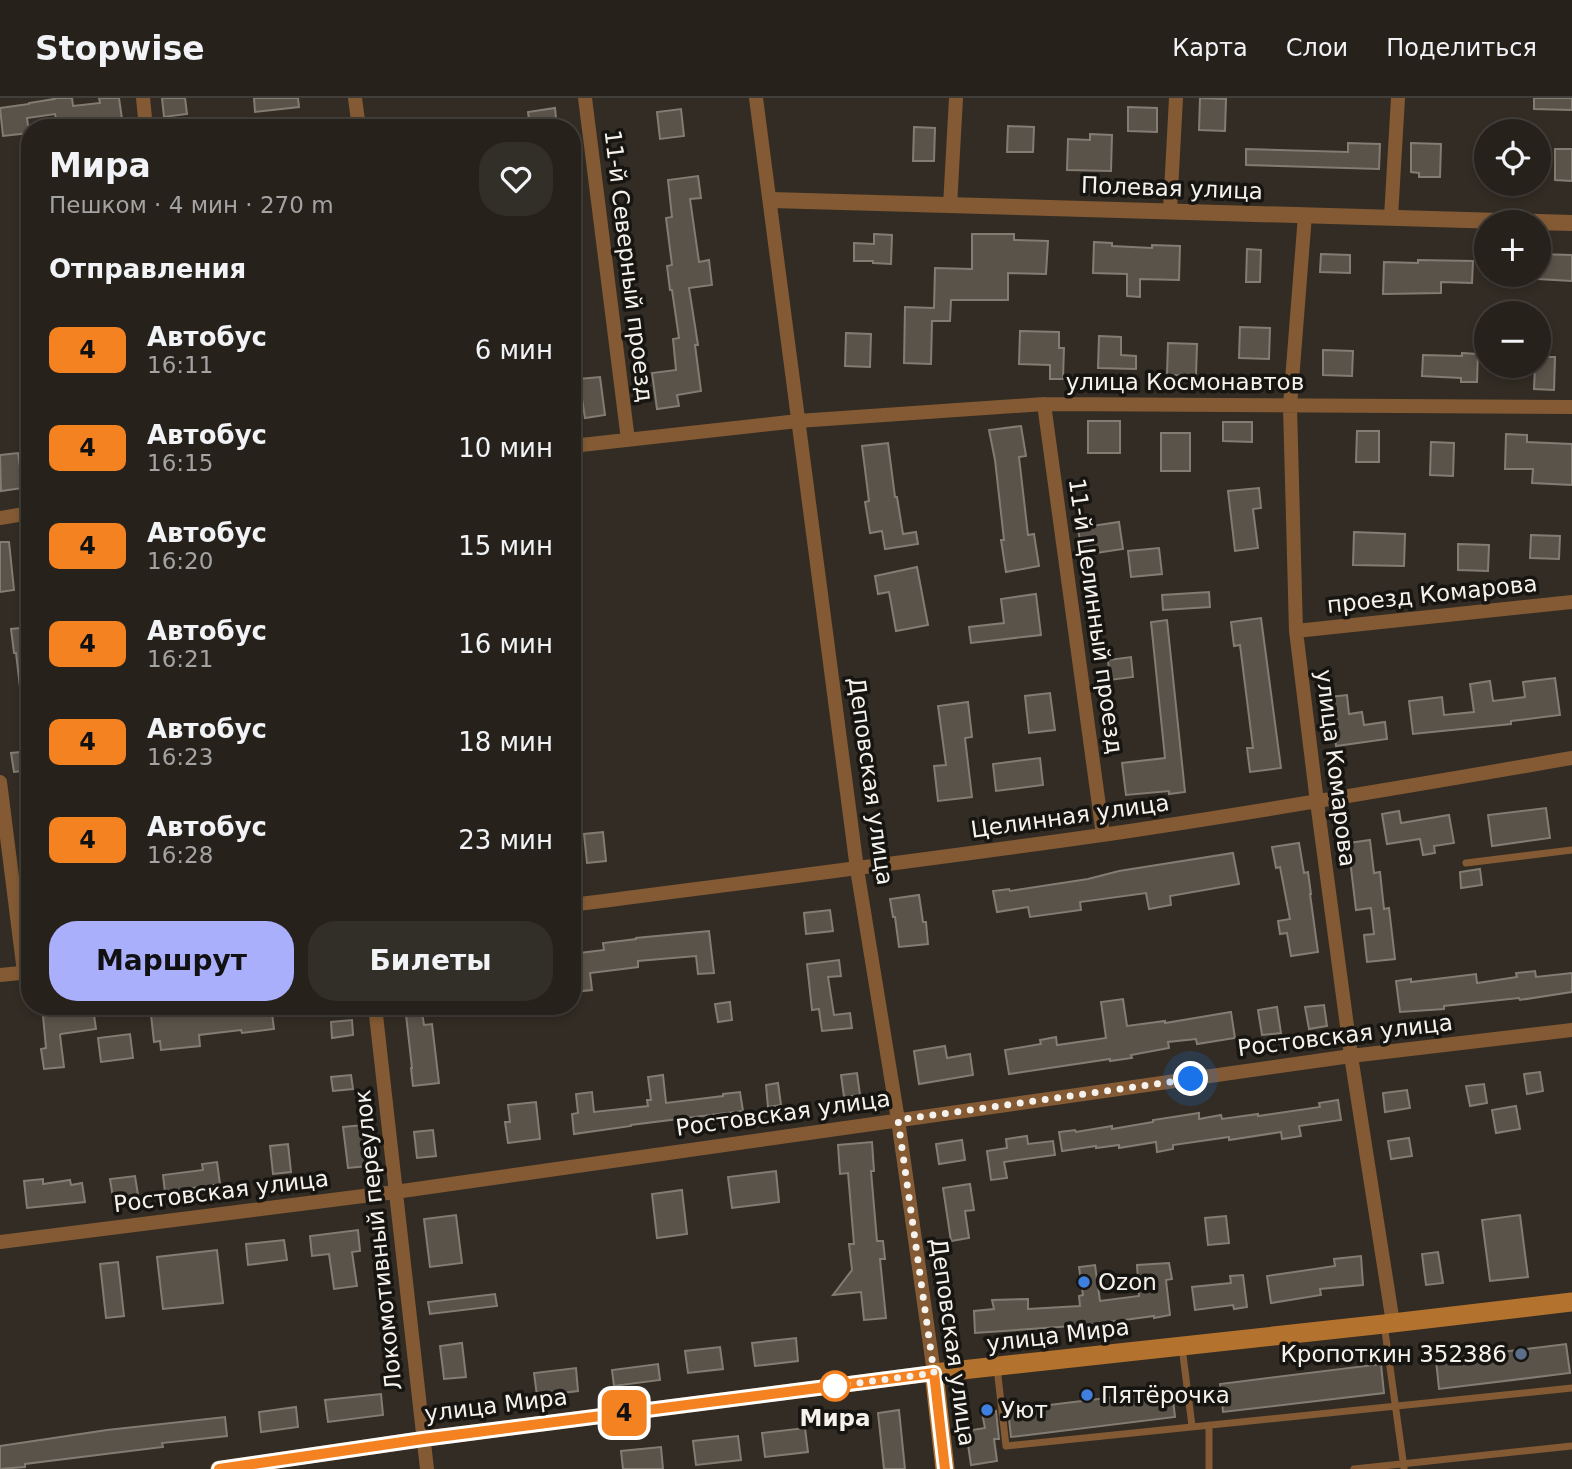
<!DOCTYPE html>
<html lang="ru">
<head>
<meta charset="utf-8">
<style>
	body { margin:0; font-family:"DejaVu Sans",sans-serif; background:#322e28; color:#f1f3f6; height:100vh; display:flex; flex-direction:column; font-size:26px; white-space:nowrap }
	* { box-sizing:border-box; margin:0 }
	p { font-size:23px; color:#a4a3a3 }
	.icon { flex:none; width:38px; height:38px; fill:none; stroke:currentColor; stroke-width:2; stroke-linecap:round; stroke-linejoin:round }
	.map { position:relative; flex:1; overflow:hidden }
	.drawer { position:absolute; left:21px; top:21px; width:560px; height:896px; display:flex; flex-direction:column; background:#26211b; border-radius:28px; box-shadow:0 4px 10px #0003,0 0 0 2px #423e3a }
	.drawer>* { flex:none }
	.badge { padding:0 14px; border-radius:10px; font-size:24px; line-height:46px }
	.tools { position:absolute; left:1474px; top:21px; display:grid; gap:14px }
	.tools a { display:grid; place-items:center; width:77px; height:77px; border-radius:50%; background:#26211b; box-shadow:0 4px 10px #0003,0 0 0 2px #423e3a; font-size:35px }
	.you { position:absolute; width:35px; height:35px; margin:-18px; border:5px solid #fff; border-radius:50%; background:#1a73e8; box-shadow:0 0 0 10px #1a73e833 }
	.map>.badge { position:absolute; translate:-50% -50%; box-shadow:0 0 0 4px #fff }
	h2 { padding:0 28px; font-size:26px; line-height:63px }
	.round { display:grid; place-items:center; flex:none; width:74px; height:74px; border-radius:28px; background:#322e28 }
	.head { display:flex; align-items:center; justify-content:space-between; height:119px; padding:0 28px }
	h1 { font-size:33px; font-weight:800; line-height:52px }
	.cta { display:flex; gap:14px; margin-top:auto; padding:14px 28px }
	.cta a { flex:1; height:80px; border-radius:28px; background:#aaaffb; color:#111; font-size:28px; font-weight:800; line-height:80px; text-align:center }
	.cta a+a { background:#322e28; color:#f1f3f6 }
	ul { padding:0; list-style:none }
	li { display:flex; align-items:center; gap:21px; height:98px; padding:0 28px }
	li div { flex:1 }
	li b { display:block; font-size:26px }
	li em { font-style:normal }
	li .badge { min-width:77px; font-weight:700; text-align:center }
	header { display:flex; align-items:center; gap:42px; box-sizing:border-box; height:98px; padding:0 35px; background:#26211b; border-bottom:2px solid #423e3a }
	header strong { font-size:33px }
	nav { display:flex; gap:38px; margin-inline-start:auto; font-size:24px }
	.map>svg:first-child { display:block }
	.building { fill:#59534a; stroke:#837c73; stroke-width:2 }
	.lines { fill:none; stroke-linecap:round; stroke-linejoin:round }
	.service { stroke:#835a33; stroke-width:7 }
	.minor { stroke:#835a33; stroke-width:14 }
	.tertiary { stroke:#835a33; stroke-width:16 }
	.secondary { stroke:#b3722e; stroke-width:19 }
	.line-casing { stroke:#fff; stroke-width:16 }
	.line { stroke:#f58220; stroke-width:10 }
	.walk { stroke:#f5f1ec; stroke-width:7; stroke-dasharray:0 12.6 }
	.shop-dot { fill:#3f7fe0; stroke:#171511; stroke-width:2.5 }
	.service-dot { fill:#5c6f8a; stroke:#171511; stroke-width:2.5 }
	.stop-dot { fill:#fff; stroke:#f58220; stroke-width:3.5 }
	.labels { text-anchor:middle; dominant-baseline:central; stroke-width:7; stroke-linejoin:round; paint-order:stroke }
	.street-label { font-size:23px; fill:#f5f1ec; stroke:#171511 }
	.poi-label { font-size:23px; fill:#f5f1ec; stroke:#171511; text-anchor:start }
	.stop-label { font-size:23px; font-weight:bold; fill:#f5f1ec; stroke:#171511 }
</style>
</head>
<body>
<header>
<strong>Stopwise</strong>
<nav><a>Карта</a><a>Слои</a><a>Поделиться</a></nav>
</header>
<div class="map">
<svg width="1572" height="1371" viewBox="0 0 1572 1371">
	<rect width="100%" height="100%" fill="#322c24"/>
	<path class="building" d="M53 0H72L73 8 100 5 99 0H119L122 21 82 26 81 22 57 26 55 16 27 20 29 35 3 38 0 10 29 6V5L54 1Z
		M162 0H185L187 16 164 19Z
		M254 0H298L299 9 255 14Z
		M1200 0 1226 1 1225 33 1199 32Z
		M1534 0H1572V12L1534 11Z
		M1128 9 1157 10V34L1128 33Z
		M555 10 557 30H530L528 14Z
		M681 11 684 38 660 41 657 14Z
		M1008 28 1034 29 1033 54H1007Z
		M914 29 935 30 934 63H913Z
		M1090 36 1112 37 1111 73 1067 72 1068 41 1090 42Z
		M1348 45 1380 46 1379 71 1246 67V51L1348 54Z
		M1411 45 1441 46 1440 79H1419V75L1411 74Z
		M1555 51H1572V83L1555 82Z
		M698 78 701 100 690 101 699 164 709 162 712 187 689 190 698 247H695L701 293 677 297 679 308 657 311 652 275 676 272 673 241 679 240 672 192H670L667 168 672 167 666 120 672 119 668 82Z
		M874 136 892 137 891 166 873 165V163H854V145L874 146Z
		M972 136H1014V142L1048 143 1046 176 1008 175V202H951L950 223H932L931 266 904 265 905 209 934 210 935 170 972 171Z
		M1094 144 1112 145V148L1152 150V147L1180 148 1179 182 1140 181V199L1127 198V176L1093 175Z
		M1247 151 1261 152 1260 184H1246Z
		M1321 156 1350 157V175L1320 174Z
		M1538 156 1572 157V183L1538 181Z
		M1418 162 1473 163 1472 185 1441 184V195L1383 196 1384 164 1418 165Z
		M1240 229 1270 230 1269 261 1239 260Z
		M1020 233 1059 234V250H1064L1063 281H1050V267L1019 266Z
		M846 235 871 236 870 269 845 268Z
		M1099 238 1121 239V257L1136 258V271L1098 270Z
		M1168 245 1197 246 1196 278 1167 277Z
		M1323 252 1353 253 1352 278 1323 277Z
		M1462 255 1478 256 1477 284H1461V280L1422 278 1423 257 1462 258Z
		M1538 259H1555L1554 292 1534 291 1535 268H1538Z
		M600 279 605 317 585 320 579 281Z
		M1088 323H1120V355H1088Z
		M1223 324H1252V344L1223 343Z
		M1021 328 1026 358 1019 359 1028 437 1034 436 1039 468 1006 474 1001 442H1004L995 362 989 332Z
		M1357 333H1379V364H1356Z
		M1161 335H1190V373H1161Z
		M1506 336 1527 337V344L1572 346V387L1532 385 1533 371H1505Z
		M1431 344 1454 345 1453 378 1430 377Z
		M888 345 895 399H897L903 436 916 434 918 446 885 451 882 433 870 435 865 404 869 403 862 348Z
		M18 355 23 390 1 393 0 357Z
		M1259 390 1261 410 1253 411 1258 450 1235 453 1228 393Z
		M1119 424 1123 451 1082 457 1078 430Z
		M1354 434 1405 436 1404 468 1353 467Z
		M1531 437 1560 438 1559 461 1530 460Z
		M0 444H9L14 492 0 494Z
		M1458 446 1489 447 1488 473 1458 472Z
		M1159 450 1162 476 1131 479 1128 453Z
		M917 469 928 527 896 533 889 494 878 496 875 478Z
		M1209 494 1210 509 1163 512 1162 497Z
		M1036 496 1041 537 971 545 969 529 1004 525 1001 501Z
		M1261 520 1281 670 1250 674 1247 650H1253L1240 547 1234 548 1231 524Z
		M1167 522 1185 694 1169 696V693L1126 697 1122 665 1165 660 1151 524Z
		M30 529V598H21L16 555H14L11 531Z
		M1131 559 1133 579 1110 582 1108 562Z
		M1555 580 1560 617 1511 623V626L1413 636 1409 603 1442 599 1444 617 1474 614 1470 586 1490 583 1493 603 1525 599 1523 584Z
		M1050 595 1055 632 1029 635 1025 598Z
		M1347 597 1349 616 1362 614 1364 627 1385 624 1387 641 1336 648 1330 599Z
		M968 604 972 639 965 640 972 699 938 703 934 668 946 667 938 608Z
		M30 653V672L14 674 11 655Z
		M1040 660 1043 687 996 693 993 666Z
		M1546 710 1550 740 1492 748 1488 717Z
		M1399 713 1401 725 1449 717 1454 745 1434 748 1435 755 1423 757 1420 741 1387 746 1382 716Z
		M603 734 606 763 587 765 584 736Z
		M1370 742 1374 775 1380 774 1384 811 1389 810 1395 861 1367 864 1364 837 1374 836 1371 810 1356 812 1348 745Z
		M1299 745 1304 775 1308 774 1311 796H1310L1318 854 1291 858 1287 835 1280 836 1278 823 1290 821 1280 769 1276 770 1272 749Z
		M1233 755 1239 786 1170 798 1171 807 1149 811 1146 795 1080 804 1081 812 1030 819 1028 809 997 814 993 793 1009 791 1010 793 1088 781 1119 773Z
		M1480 771 1482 787 1461 790 1460 774Z
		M919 797 923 824H926L928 846 899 849 895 819H893L890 801Z
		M830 812 833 833 806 836 804 815Z
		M709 833 714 875 698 876 696 858 638 863V869L590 875 592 892 573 894 572 856 604 852 603 845 636 841V840Z
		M839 862 841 878 828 879 834 917 850 915 852 930 822 933 819 911 812 912 807 866Z
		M1535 873 1536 879 1572 875V894L1520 902 1519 900 1444 908V911L1400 914 1396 883 1411 881V884L1476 876 1477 885 1517 879 1516 875Z
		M1123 901 1127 928 1165 923V925L1231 914 1235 940 1197 946 1196 941 1168 944 1169 950 1131 957 1132 960 1110 963V961L1009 976 1005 952 1041 946 1040 942 1056 939 1057 947 1106 940 1101 904Z
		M730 904 732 922 718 924 715 906Z
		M1324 907 1327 928 1309 931 1305 909Z
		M150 908H271L274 931 242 935 241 932 199 937 200 948 161 952 160 943 154 944Z
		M405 908H421L424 927 432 926 439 985 413 988 411 970H412Z
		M1277 909 1281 935 1262 937 1258 912Z
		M93 910 96 931 61 936 60 937 64 969 44 971 41 951 46 950 43 918 73 915V913Z
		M352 922 353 937 332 940 331 924Z
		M130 936 133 960 101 964 98 940Z
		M945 948 947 960 970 956 973 977 919 986 914 953Z
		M1540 974 1543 993 1527 996 1524 976Z
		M857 975 860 997 844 999 841 977Z
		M351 977 353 991 333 993 331 979Z
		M663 977 666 1005 723 998V996L740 994 743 1013 631 1027V1028L574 1036 572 1016 578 1015 576 996 592 994 594 1014 648 1008 647 1002H651L648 979Z
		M778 985 781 1007 768 1009 766 987Z
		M1484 986 1487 1005 1470 1008 1466 988Z
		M1407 992 1410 1010 1385 1014 1383 995Z
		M1338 1002 1341 1022 1299 1028 1301 1038 1282 1041 1281 1034 1229 1042V1039L1173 1047V1051L1157 1054 1156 1044 1119 1050V1047L1096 1050V1048L1062 1053 1059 1034 1075 1032 1076 1034 1112 1028V1031L1153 1024V1022L1199 1015V1021L1221 1017 1222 1021 1258 1016V1018L1320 1009 1319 1005Z
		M536 1004 540 1041 508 1045 505 1024H510L508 1007Z
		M1516 1008 1520 1031 1496 1035 1492 1012Z
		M363 1027 368 1068 348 1070 343 1029Z
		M433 1032 436 1058 417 1060 414 1034Z
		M1027 1038 1028 1046 1053 1043 1055 1057 1004 1064 1007 1080 991 1082 987 1053 1007 1050 1006 1041Z
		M1409 1040 1412 1058 1391 1061 1388 1043Z
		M962 1042 965 1062 939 1066 936 1046Z
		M872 1044 874 1073H871L877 1143H883L885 1161H880L886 1220 864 1222 861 1194 833 1197 852 1172 849 1146H854L848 1075 840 1076 838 1047Z
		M288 1046 291 1074 273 1076 270 1048Z
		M217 1064 220 1086 165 1094 163 1077 203 1072 202 1066Z
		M776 1073 779 1104 732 1110 728 1079Z
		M135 1078 138 1097 113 1100 110 1081Z
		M43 1081V1086L70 1082 71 1087 82 1085 85 1104 27 1110 24 1083Z
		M970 1086 974 1112 965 1113 969 1140 951 1143 943 1090Z
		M682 1092 687 1136 657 1140 652 1096Z
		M456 1117 462 1165 430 1169 424 1121Z
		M1520 1117 1528 1179 1490 1183 1482 1122Z
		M1226 1118 1229 1145 1208 1147 1205 1120Z
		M358 1132 360 1153 352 1154 357 1188 334 1191 329 1156 312 1158 310 1138Z
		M284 1142 287 1162 248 1167 246 1146Z
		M217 1152 223 1205 163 1211 157 1159Z
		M1438 1154 1443 1185 1426 1187 1422 1156Z
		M1361 1158 1363 1187 1320 1191 1321 1197 1271 1205 1267 1178 1335 1168 1334 1161Z
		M118 1164 124 1218 106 1220 100 1166Z
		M1169 1165 1172 1181 1166 1182 1170 1217 1154 1220V1218L1087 1227 975 1235 974 1213 994 1211 992 1202 1028 1201V1211L1080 1208 1079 1198 1083 1197 1079 1169 1095 1167 1100 1203 1139 1198 1137 1167Z
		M1243 1177 1247 1209 1234 1211 1233 1207 1195 1212 1192 1189 1231 1185 1230 1178Z
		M495 1196 497 1208 430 1216 428 1204Z
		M796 1240 798 1263 755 1268 752 1245Z
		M462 1245 466 1279 444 1281 440 1248Z
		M1566 1246 1570 1275 1439 1291 1436 1262Z
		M720 1249 723 1271 688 1275 685 1253Z
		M658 1266 660 1282 614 1288 612 1272Z
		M1381 1266 1384 1295 1223 1314 1220 1286Z
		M576 1270 578 1293 537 1298 534 1275Z
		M1172 1292 1175 1319 1011 1339 1008 1312Z
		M381 1296 383 1317 328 1324 325 1302Z
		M296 1309 298 1329 261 1334 259 1314Z
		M899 1312 905 1371H884L878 1315Z
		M996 1313 999 1341H994L997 1363 971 1367 966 1333 985 1330 982 1315Z
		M225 1319 227 1338 162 1345 163 1349 25 1366V1369L0 1371V1348L107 1332Z
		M805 1330 808 1354 765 1359 762 1335Z
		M738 1338 741 1362 696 1367 693 1343Z
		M661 1349 663 1371H623L621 1353Z"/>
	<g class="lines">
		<path class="service" d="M1466 765 1572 752
			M1384 1226 1404 1370
			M1182 1249 1192 1328
			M997 1270 1006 1348 1572 1290
			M1209 1327V1371
			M1354 1371 1572 1348"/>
		<path class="minor" d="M143 0 146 30
			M355 0 359 30
			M585 0 628 342
			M756 0 857 771 898 1022 934 1275
			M950 108 956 0
			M1170 112 1176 0
			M1305 117 1290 308 1296 533 1317 704 1351 958 1393 1225
			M1391 119 1398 0
			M1044 306 1103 737
			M572 348 798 323 1044 306 1572 309
			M0 420 30 415
			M1296 533 1572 504
			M0 684 24 874
			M572 807C749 784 926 762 1102 737 1259 714 1416 687 1572 660
			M0 877 30 874
			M375 908 427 1371
			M0 1144 395 1094 1351 958 1572 932"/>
		<path class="tertiary" d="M771 102 1572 125
			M218 1371 423 1341 934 1275"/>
		<path class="secondary" d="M945 1371 934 1275 1384 1226 1572 1204"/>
	</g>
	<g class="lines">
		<defs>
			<path id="line" d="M219 1371 423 1341 934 1275 945 1371"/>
		</defs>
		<use href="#line" class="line-casing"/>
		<use href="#line" class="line"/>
		<path class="walk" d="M835 1288 934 1275 898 1022 1191 981"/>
	</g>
	<g class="shop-dot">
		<circle cx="1084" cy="1184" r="7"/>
		<circle cx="1087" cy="1297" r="7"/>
		<circle cx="987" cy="1312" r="7"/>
	</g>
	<circle class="service-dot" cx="1521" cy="1256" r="7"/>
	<circle class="stop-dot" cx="835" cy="1288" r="14"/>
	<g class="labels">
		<g class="street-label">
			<text transform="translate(1172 90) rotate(2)">Полевая улица</text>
			<text transform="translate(629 168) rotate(83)">11-й Северный проезд</text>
			<text x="1185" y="284">улица Космонавтов</text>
			<text transform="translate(1432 496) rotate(-6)">проезд Комарова</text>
			<text transform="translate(1096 518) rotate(82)">11-й Целинный проезд</text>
			<text transform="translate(1336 670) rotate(83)">улица Комарова</text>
			<text transform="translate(871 683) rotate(82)">Деповская улица</text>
			<text transform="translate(1070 718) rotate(-8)">Целинная улица</text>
			<text transform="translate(1345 937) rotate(-7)">Ростовская улица</text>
			<text transform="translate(783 1015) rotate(-8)">Ростовская улица</text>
			<text transform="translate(221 1093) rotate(-7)">Ростовская улица</text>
			<text transform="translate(378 1142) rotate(-96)">Локомотивный переулок</text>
			<text transform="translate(1058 1237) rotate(-7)">улица Мира</text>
			<text transform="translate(953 1244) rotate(82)">Деповская улица</text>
			<text transform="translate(496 1307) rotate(-7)">улица Мира</text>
		</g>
		<g class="poi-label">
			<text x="1098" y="1184">Ozon</text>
			<text x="1507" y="1256" text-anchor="end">Кропоткин 352386</text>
			<text x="1101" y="1297">Пятёрочка</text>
			<text x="1001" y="1312">Уют</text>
		</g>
		<g class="stop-label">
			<text x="835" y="1320">Мира</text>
		</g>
	</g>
</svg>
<div class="tools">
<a><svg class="icon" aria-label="locate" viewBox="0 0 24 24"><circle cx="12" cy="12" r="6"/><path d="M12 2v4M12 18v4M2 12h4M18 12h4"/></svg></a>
<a>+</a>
<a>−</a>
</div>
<div class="you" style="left:1191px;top:981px"></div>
<b class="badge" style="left:624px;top:1315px;background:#f58220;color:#111">4</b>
<section class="drawer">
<div class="head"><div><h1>Мира</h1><p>Пешком · 4 мин · 270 m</p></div><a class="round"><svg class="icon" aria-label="heart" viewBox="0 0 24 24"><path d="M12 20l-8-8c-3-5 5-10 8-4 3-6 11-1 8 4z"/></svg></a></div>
<h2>Отправления</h2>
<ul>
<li><span class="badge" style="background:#f58220;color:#111">4</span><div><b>Автобус</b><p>16:11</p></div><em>6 мин</em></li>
<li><span class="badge" style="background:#f58220;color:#111">4</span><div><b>Автобус</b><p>16:15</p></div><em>10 мин</em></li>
<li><span class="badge" style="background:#f58220;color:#111">4</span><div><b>Автобус</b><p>16:20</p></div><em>15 мин</em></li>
<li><span class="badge" style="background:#f58220;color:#111">4</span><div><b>Автобус</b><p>16:21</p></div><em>16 мин</em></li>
<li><span class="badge" style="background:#f58220;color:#111">4</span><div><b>Автобус</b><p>16:23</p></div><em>18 мин</em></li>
<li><span class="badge" style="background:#f58220;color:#111">4</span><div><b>Автобус</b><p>16:28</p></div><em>23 мин</em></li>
</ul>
<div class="cta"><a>Маршрут</a><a>Билеты</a></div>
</section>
</div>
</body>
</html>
